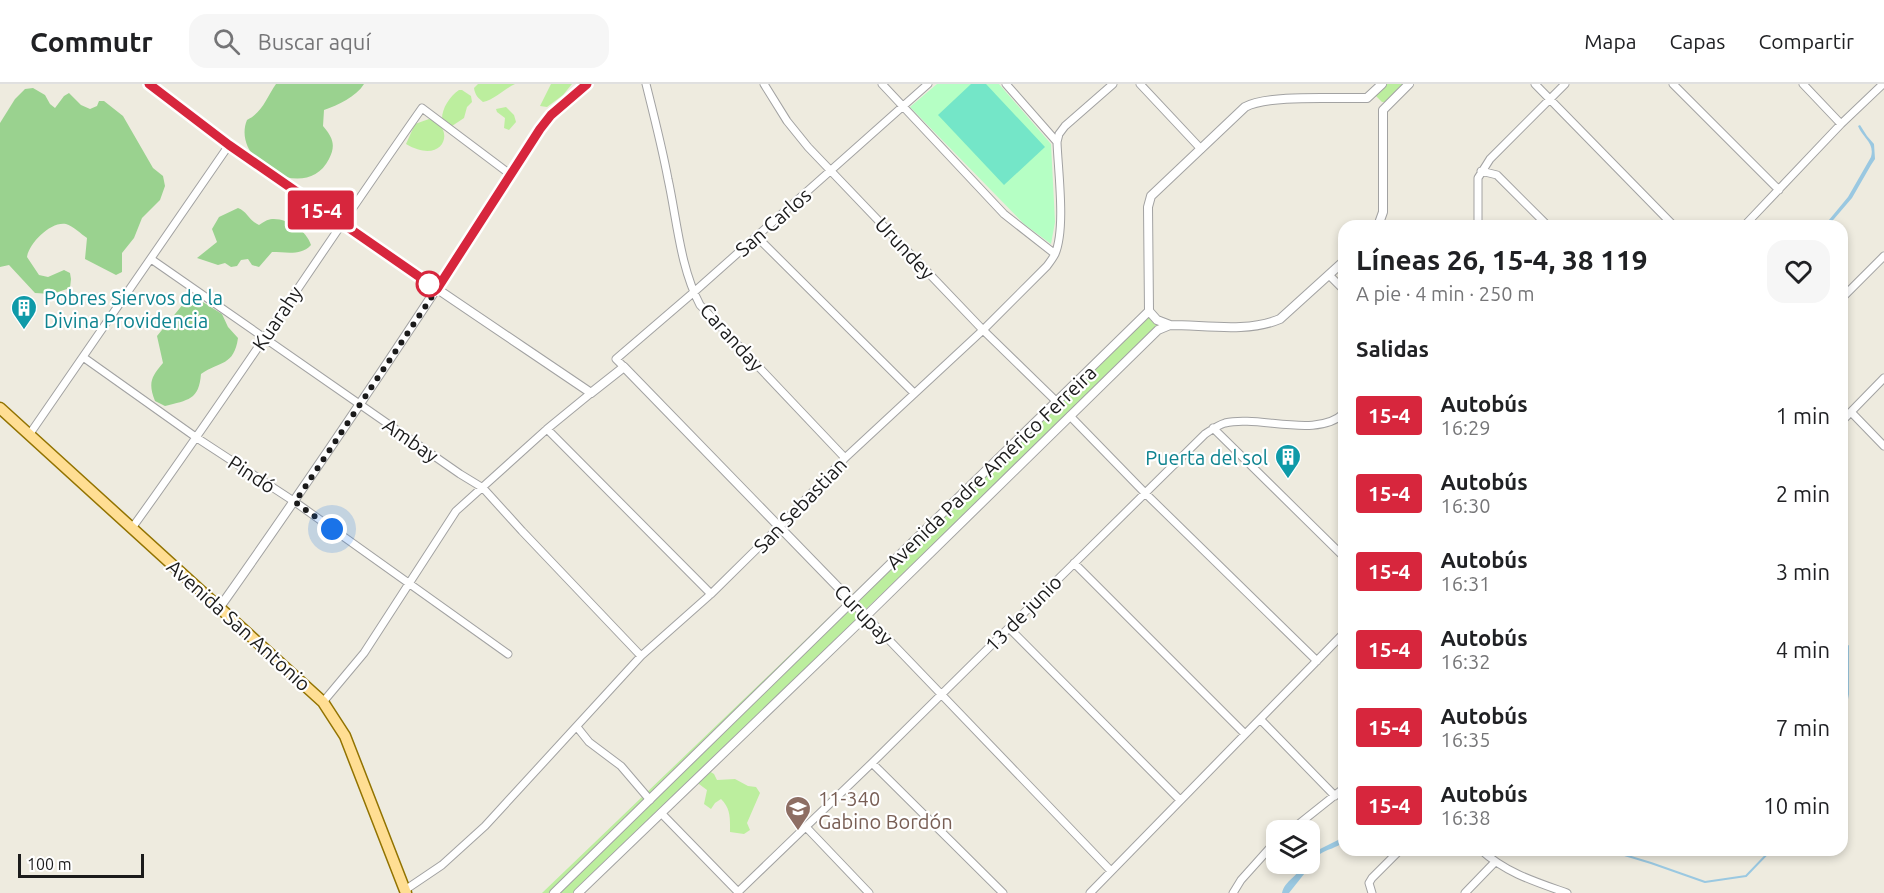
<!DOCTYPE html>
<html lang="es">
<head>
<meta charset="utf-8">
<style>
	body { margin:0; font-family:Ubuntu,sans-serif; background:#f6f6f6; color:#202124; height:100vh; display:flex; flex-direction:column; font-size:22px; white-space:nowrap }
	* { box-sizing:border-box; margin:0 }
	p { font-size:20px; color:#757577 }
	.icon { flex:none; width:33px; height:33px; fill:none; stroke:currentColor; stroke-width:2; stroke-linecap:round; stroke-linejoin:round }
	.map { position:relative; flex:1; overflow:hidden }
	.panel { position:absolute; left:1338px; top:136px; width:510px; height:636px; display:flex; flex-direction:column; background:#fff; border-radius:18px; box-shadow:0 3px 9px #0003 }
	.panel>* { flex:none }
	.badge { padding:0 12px; border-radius:4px; font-size:21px; line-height:39px }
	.fabs { position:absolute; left:1266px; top:736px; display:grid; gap:12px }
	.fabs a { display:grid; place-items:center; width:54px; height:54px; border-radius:12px; background:#fff; box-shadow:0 3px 9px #0003; font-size:30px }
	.scale { position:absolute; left:18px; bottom:15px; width:126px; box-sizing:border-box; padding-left:6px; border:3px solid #1b1b1b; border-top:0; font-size:16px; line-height:21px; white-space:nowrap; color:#1b1b1b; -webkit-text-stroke:4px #fff; paint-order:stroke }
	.you { position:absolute; width:30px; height:30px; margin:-15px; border:4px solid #fff; border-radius:50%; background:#1a73e8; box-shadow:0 0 0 9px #1a73e833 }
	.map>.badge { position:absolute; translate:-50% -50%; box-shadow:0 0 0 3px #fff }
	h2 { padding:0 18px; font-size:22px; line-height:54px }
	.round { display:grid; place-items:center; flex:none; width:63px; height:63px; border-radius:18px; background:#f6f6f6 }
	.head { display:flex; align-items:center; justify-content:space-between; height:102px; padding:0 18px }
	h1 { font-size:28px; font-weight:700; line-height:45px }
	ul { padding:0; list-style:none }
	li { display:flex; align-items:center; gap:18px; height:78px; padding:0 18px }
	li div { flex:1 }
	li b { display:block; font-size:22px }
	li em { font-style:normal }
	li .badge { min-width:66px; font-weight:700; text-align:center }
	header { display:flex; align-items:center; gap:36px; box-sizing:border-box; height:84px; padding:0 30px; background:#fff; border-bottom:2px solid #e0e0e0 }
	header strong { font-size:28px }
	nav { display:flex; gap:33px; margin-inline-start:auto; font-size:21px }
	.search { width:420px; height:54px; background:#f6f6f6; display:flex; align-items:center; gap:15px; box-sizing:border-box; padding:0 21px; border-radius:18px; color:#757577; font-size:22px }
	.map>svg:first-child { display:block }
	.grass { fill:#bcee9e }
	.forest { fill:#9ad28f }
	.park { fill:#b5ffc4 }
	.pitch { fill:#74e6c8 }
	.water { fill:#9ac8e1 }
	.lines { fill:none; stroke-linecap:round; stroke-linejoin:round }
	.stream { stroke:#9ac8e1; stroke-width:2 }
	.minor-casing { stroke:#a2a2a2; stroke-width:9 }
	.tertiary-casing { stroke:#a2a2a2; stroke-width:10 }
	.primary-casing { stroke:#927300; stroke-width:13 }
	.minor { stroke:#fff; stroke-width:7 }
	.tertiary { stroke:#fff; stroke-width:8 }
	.primary { stroke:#ffde93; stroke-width:10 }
	.line-casing { stroke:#fff; stroke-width:14 }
	.line { stroke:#d7263d; stroke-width:9 }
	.walk { stroke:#1b1b1b; stroke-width:6; stroke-dasharray:0 10.8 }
	.stop-dot { fill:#fff; stroke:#d7263d; stroke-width:3 }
	.labels { text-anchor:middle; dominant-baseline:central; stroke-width:4.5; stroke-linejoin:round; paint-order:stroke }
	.street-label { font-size:20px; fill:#1b1b1b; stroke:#fff }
	.culture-label { font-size:20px; fill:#0d838f; stroke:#fff; text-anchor:start }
	.education-label { font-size:20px; fill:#785e54; stroke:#fff; text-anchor:start }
</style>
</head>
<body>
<header>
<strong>Commutr</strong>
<div class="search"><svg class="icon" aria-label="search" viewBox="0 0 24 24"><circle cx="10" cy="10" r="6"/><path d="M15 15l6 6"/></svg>Buscar aquí</div>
<nav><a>Mapa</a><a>Capas</a><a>Compartir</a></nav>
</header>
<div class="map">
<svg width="1884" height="809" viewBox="0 0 1884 809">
	<rect width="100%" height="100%" fill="#eeebdf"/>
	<path class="grass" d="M478 0H515C504 5 495 15 483 18 478 14 475 11 474 4Z
		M551 0H572L563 11 547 23 540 22Z
		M1381 0H1405L1387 18H1382L1374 10Z
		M459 6H462L471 12 472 18 467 23 464 34 449 44 442 35C442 24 450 12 459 6Z
		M506 23 514 31 516 38 509 46 504 44 505 34 497 28 496 25Z
		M429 35C457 42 445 83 406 60L415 40Z
		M1145 230 1157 239V244L864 527 851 514 852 511Z
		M844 519C851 520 859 527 858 535L709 687 714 690 717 696 735 695 748 702 756 703 760 709 747 739 750 746 744 750 730 748C730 734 731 725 721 715L715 719 711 725 704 720 707 706 695 697 575 809H542Z"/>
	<path class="forest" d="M276 0H364C356 13 338 21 324 26L323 42C333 54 336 61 329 75 306 121 230 77 247 36 262 29 267 13 276 0Z
		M33 4 45 11 50 20 55 24 64 12 69 9 81 21 90 25 97 22 99 17H104L123 32 153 84 163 92 165 102 160 116 142 134 134 154 122 169V188L116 191 85 175 87 154C81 150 73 142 66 140 51 137 29 159 27 173L39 191 48 193 64 186 70 189 71 195 70 204 52 210 35 209 9 181 0 183V39L15 15 25 5Z
		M238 124C247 127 249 137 259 141 262 139 268 135 272 135 288 134 307 147 311 161 301 172 286 168 272 168L259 183 252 181 248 175 241 176 237 182 231 183 225 179 218 181 197 174 217 158 212 145 219 133Z
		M198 215 222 230 228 243 238 254C234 282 220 277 201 290 199 316 188 316 165 322L155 317C148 299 151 293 163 279L157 252 184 219Z"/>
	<path class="park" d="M937 0H999L1051 60 1055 138 1051 160 1024 140 910 23Z"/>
	<path class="pitch" d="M971 0H986L1045 63 1004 101 938 31Z"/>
	<path class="water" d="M1860 41 1867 52 1874 60 1875 75 1871 81 1852 114 1828 142H1824L1848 113 1871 73C1875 59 1863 54 1858 42Z
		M1344 753V758C1336 764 1328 765 1320 770L1289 809H1282C1285 796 1298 793 1303 780H1310V775L1320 765Z"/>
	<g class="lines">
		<path class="stream" d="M1842 641 1848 610V562
			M1608 766 1651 779 1705 798 1746 792 1771 766"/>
		<defs>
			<path id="minor" d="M646 0C654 32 662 63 668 95 677 136 680 183 700 221L845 374
				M764 0 787 37 808 63 983 246 1057 318
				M882 0 1004 130 1055 170
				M1006 0 1057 58
				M1140 0 1201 65
				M1535 0 1674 142
				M1673 0 1779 106
				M1803 0 1841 40
				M1481 87 1497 91 1548 142
				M1478 142V94L1490 75 1565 0
				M1744 142 1841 40 1883 0
				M756 152 914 309
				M151 175 460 390 483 404 522 447 641 572
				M1329 191 1344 206
				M1842 214 1884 172
				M83 273 197 354 295 418 508 570
				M624 283 616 275 694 208 928 0
				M1851 328 1884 362
				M1070 332 1145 409 1317 577
				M1842 337 1884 294
				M1213 344 1344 473
				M547 345 711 510
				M29 351 229 61
				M132 444C232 306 324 163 422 24L511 91
				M1074 479 1245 650
				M866 532 1111 787
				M1009 544 1180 716
				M323 618 364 569 456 427 547 345 591 309
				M1260 635 1335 712
				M577 643 589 658 621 682 650 716
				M872 679 1003 809
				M661 729 739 809
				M806 743 869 809
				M1290 747 1344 704
				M1481 766C1506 789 1536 798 1567 809
				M405 806 442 781 485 742 641 572 711 510 780 442 845 374 983 246 1047 182C1050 178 1053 174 1055 170 1066 144 1058 87 1057 58L1059 50 1065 42 1113 0
				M737 809 872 679 1205 350C1211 346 1218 341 1225 339 1259 331 1318 355 1344 329
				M1090 809 1344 549
				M1233 809 1241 796 1276 757
				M1372 809 1369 799 1372 794 1400 766
				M1465 809 1494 779"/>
			<path id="tertiary" d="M149 0C292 109 442 208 591 309L624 283 866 532
				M1378 142 1383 128V26L1409 0
				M1149 227 1157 236 1170 241
				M220 523C331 366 437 206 540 45L551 31 587 0
				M554 809 1149 227 1148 123 1151 112 1245 23C1267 10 1338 15 1367 14L1382 0
				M578 809 866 532 1158 246 1170 241C1205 241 1247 249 1280 235L1344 177"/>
			<path id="primary" d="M0 324 323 618 345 652 406 809"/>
		</defs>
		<use href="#minor" class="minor-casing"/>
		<use href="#tertiary" class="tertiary-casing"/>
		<use href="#primary" class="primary-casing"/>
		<use href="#minor" class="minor"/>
		<use href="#tertiary" class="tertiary"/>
		<use href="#primary" class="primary"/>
	</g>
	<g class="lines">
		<defs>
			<path id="line" d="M149 0 229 61 437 205 540 45 551 31 587 0"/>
		</defs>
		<use href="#line" class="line-casing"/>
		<use href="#line" class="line"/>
		<path class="walk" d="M332 445 295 418 437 205 429 200"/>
	</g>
	<defs>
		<symbol id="building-pin" viewBox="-11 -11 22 30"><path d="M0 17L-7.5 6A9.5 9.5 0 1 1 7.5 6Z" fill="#0f9aa8" stroke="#fff"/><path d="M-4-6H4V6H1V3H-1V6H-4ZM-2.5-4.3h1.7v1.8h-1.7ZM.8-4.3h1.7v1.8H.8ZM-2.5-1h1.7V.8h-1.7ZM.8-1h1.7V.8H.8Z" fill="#fff"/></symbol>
		<symbol id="school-pin" viewBox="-11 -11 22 30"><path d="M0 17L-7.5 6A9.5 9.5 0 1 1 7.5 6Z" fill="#8d6e63" stroke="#fff"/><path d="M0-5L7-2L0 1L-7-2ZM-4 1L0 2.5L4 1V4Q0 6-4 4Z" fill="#fff"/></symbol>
	</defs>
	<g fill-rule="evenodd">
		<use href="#building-pin" x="9" y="209" width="30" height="40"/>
		<use href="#building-pin" x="1273" y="358" width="30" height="40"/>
		<use href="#school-pin" x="783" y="710" width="30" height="40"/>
	</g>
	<circle class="stop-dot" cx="429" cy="200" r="12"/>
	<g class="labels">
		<g class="street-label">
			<text transform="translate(773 138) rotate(-41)">San Carlos</text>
			<text transform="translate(905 164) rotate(47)">Urundey</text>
			<text transform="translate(277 234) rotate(-56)">Kuarahy</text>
			<text transform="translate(732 253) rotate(48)">Caranday</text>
			<text transform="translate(411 356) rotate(35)">Ambay</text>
			<text transform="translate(991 383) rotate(-44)">Avenida Padre Américo Ferreira</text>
			<text transform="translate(252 390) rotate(33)">Pindó</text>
			<text transform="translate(800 421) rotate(-46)">San Sebastian</text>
			<text transform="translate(1023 529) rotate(-45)">13 de junio</text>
			<text transform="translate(864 530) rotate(46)">Curupay</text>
			<text transform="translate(239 541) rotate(42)">Avenida San Antonio</text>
		</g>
		<g class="culture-label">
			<text x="44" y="213">Pobres Siervos de la<tspan x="44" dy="23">Divina Providencia</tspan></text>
			<text x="1268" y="373" text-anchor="end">Puerta del sol</text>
		</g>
		<g class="education-label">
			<text x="818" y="714">11-340<tspan x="818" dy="23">Gabino Bordón</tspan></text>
		</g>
	</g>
</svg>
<div class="fabs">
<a><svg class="icon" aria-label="layers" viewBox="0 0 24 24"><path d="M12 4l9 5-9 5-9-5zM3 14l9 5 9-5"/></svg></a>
</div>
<div class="scale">100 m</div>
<div class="you" style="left:332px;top:445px"></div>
<b class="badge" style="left:321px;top:126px;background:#d7263d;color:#fff">15-4</b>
<section class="panel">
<div class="head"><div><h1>Líneas 26, 15-4, 38 119</h1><p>A pie · 4 min · 250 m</p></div><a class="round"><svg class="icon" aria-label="heart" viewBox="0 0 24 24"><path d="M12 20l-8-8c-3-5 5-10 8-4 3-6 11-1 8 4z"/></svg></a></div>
<h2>Salidas</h2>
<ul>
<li><span class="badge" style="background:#d7263d;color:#fff">15-4</span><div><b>Autobús</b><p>16:29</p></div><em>1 min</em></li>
<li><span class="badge" style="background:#d7263d;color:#fff">15-4</span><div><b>Autobús</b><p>16:30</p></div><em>2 min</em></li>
<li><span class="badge" style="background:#d7263d;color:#fff">15-4</span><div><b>Autobús</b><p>16:31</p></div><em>3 min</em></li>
<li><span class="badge" style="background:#d7263d;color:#fff">15-4</span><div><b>Autobús</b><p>16:32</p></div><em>4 min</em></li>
<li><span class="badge" style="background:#d7263d;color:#fff">15-4</span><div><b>Autobús</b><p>16:35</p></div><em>7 min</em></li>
<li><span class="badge" style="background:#d7263d;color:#fff">15-4</span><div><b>Autobús</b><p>16:38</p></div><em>10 min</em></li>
</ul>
</section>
</div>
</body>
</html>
